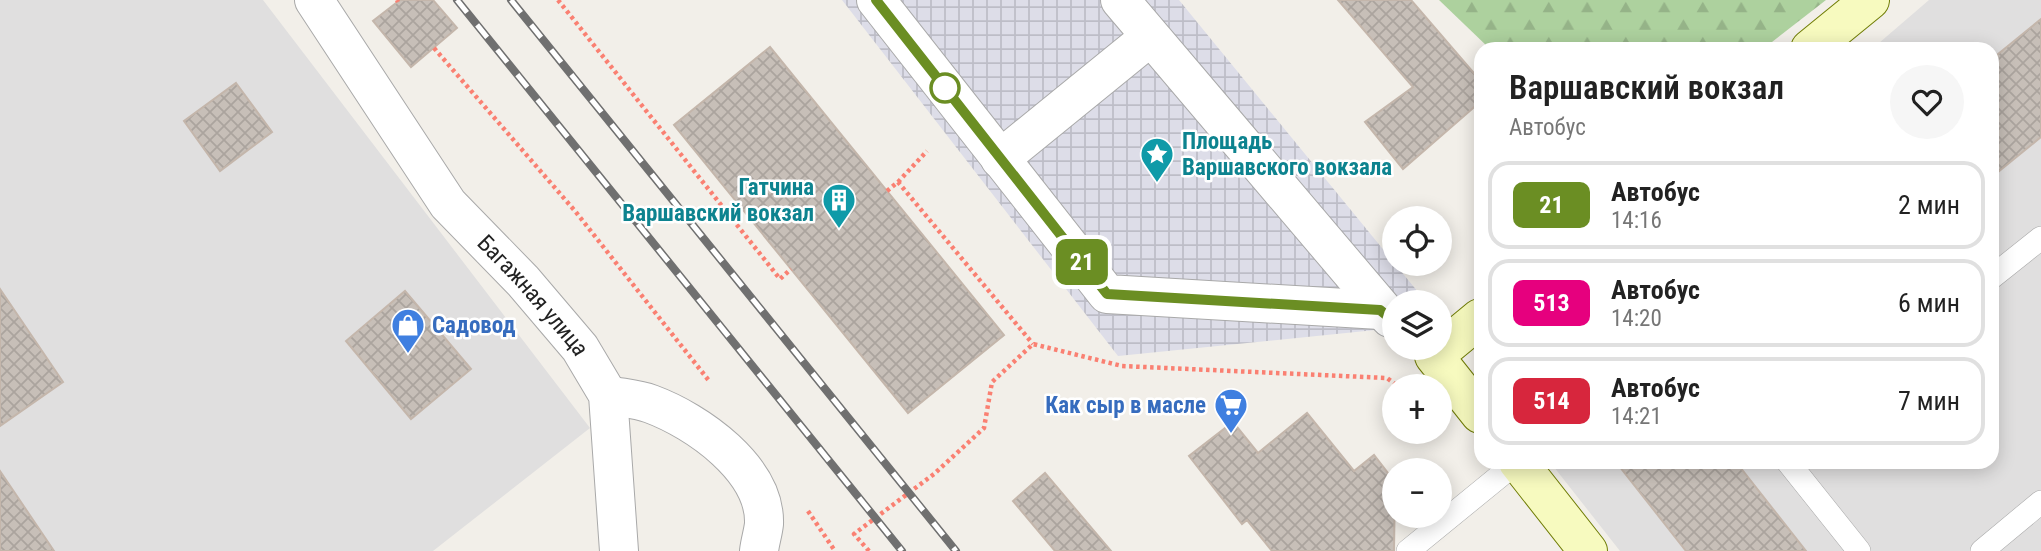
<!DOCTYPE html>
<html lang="ru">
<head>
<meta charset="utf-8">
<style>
	body { margin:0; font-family:"Roboto Condensed",sans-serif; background:#f6f6f6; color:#222; height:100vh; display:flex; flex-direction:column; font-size:26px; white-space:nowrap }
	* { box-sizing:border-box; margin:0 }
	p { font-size:23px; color:#767676 }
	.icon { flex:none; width:38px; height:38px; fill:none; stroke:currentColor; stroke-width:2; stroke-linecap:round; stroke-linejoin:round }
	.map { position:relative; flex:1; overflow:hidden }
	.details { position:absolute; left:1474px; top:42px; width:525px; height:427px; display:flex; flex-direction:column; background:#fff; border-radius:21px; box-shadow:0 4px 18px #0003 }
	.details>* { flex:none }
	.badge { padding:0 14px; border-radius:10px; font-size:24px; line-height:46px }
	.tools { position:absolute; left:1382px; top:206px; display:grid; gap:14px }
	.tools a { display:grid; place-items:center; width:70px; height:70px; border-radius:50%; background:#fff; box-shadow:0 4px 18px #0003; font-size:35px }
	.map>.badge { position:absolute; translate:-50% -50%; box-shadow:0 0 0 4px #fff }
	.round { display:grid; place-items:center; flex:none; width:74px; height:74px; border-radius:37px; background:#f6f6f6 }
	.head { display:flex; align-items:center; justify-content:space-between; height:119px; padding:0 35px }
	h1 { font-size:33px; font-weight:600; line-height:52px }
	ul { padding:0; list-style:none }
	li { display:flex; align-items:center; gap:21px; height:88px; margin:0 14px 10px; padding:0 21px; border:4px solid #e0e0e0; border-radius:21px }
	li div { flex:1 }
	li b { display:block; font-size:26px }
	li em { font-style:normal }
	li .badge { min-width:77px; font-weight:700; text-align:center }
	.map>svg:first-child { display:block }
	.residential { fill:#e0dfdf }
	.forest { fill:url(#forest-firs) }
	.plaza { fill:url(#plaza-grid) }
	.building { fill:url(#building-cross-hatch); stroke:#c4b6ab; stroke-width:2 }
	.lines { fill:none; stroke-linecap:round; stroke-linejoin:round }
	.lane-casing { stroke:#a9a9a9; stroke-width:24 }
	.street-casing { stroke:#a9a9a9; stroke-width:40 }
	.secondary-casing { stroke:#707d05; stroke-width:40 }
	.path { stroke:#fa8072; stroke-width:4.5; stroke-dasharray:3.5 3.5; stroke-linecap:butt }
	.lane { stroke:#fff; stroke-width:23 }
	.street { stroke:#fff; stroke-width:38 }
	.secondary { stroke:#f7fabf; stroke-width:38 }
	.rail-casing { stroke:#707070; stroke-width:8 }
	.rail { stroke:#fff; stroke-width:5; stroke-dasharray:16; stroke-linecap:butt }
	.line-casing { stroke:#fff; stroke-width:16 }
	.line { stroke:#6b8e23; stroke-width:10 }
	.stop-dot { fill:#fff; stroke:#6b8e23; stroke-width:3.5 }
	.labels { text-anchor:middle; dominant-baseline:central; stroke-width:5; stroke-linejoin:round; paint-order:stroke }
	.culture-label { font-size:23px; font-weight:bold; fill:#0d838f; stroke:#fff; text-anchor:start }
	.street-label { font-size:23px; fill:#222; stroke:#fff }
	.shop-label { font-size:23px; font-weight:bold; fill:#366cbe; stroke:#fff; text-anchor:start }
</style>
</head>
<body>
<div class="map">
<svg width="2041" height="551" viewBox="0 0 2041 551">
	<defs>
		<pattern id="forest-firs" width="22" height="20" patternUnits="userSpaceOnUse" patternTransform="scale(1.75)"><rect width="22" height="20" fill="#add19e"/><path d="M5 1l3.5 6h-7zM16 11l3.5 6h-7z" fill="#95b388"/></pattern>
		<pattern id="plaza-grid" width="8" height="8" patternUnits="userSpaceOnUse" patternTransform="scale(1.75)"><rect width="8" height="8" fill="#dddde8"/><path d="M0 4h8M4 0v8" fill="none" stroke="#bdbdc7"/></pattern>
		<pattern id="building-cross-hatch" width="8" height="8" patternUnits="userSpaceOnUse" patternTransform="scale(1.75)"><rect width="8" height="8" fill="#c7bfb8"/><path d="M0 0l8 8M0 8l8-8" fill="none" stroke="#aba49e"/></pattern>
	</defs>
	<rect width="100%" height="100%" fill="#f2efe9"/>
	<path class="residential" d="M0 0H263L590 428 433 551H0Z
		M1929 0H2041V551H1620L1550 462H1992V49H1872Z"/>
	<path class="forest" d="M1439 0H1826L1763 49H1490Z"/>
	<path class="plaza" d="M842 0H1179L1427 303H1395V328L1118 356Z"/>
	<path class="building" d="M400 0H433L457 28 411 67 373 21Z
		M1338 0H1411L1480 80V102L1403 169 1365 122 1413 87Z
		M2041 19V137L1992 177V59Z
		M770 47 1004 335 908 413 674 125Z
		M236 83 272 132 220 171 184 121Z
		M0 289 63 382 0 426Z
		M405 291 471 369 411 419 346 341Z
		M1307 413 1354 471 1374 455 1395 482 1394 551H1272L1247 520 1242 524 1189 456 1233 422 1258 453Z
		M1616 462H1736L1806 551H1686Z
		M0 471 54 551H0Z
		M1045 473 1111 551H1055L1013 501Z"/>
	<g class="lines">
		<defs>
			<path id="lane" d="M1992 277 2041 238
				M1788 462 1859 551
				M1408 551 1517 462
				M1982 551 2041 502"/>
			<g id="street">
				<path id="s1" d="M314 0 448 204 523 281 580 348 608 395 619 551"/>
				<path d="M876 0 1107 294 1380 310"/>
				<path d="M1120 0 1390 318"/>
				<path d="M1000 159 1150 37"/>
				<path d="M608 395C622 398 637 399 651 404 697 421 766 469 764 524 763 533 760 542 759 551"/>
			</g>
			<path id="secondary" d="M1810 49 1870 0
				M1480 318 1434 356 1480 414
				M1518 462 1588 551"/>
		</defs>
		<use href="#lane" class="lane-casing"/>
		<use href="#street" class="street-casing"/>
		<use href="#secondary" class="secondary-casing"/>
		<path class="path" d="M397 0 398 2
			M558 0 780 279 791 269
			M434 48 575 211 710 382
			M898 182 927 151
			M887 191 898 182 1033 344
			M808 511 835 551
			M869 551 854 534 934 474 984 428 992 382 1033 344 1122 366 1387 378 1399 387"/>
		<use href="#lane" class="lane"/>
		<use href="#street" class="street"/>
		<use href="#secondary" class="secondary"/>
		<defs>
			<path id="rail" d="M457 0 902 551
				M511 0 956 551"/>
		</defs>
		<use href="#rail" class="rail-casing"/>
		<use href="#rail" class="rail"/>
	</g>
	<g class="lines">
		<defs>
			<path id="line" d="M876 0 1107 294 1380 310 1395 322"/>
		</defs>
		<use href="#line" class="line-casing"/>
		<use href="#line" class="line"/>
	</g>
	<defs>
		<symbol id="sight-pin" viewBox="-11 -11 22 30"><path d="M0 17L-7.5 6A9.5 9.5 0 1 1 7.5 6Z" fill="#0f9aa8" stroke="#fff"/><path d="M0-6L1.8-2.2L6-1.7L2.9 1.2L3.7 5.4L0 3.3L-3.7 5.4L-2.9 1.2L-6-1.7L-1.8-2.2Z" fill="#fff"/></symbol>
		<symbol id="building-pin" viewBox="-11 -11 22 30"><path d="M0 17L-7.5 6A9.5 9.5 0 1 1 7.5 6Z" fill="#0f9aa8" stroke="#fff"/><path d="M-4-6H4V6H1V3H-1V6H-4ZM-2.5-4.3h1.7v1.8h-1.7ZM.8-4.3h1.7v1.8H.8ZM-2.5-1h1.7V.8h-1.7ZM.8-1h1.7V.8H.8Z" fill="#fff"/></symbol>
		<symbol id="shop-pin" viewBox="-11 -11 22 30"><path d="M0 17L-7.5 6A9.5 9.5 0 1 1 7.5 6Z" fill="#3f7fe0" stroke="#fff"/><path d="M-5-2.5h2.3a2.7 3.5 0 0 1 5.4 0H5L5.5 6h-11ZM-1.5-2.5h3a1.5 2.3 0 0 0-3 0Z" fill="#fff"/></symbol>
		<symbol id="supermarket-pin" viewBox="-11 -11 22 30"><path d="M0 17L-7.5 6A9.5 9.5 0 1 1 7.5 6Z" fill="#3f7fe0" stroke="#fff"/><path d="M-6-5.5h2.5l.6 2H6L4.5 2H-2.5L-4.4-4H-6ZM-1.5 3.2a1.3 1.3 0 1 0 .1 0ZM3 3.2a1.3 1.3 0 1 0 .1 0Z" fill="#fff"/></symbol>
	</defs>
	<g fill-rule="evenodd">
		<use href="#sight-pin" x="1138" y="135" width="38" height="52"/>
		<use href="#building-pin" x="820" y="181" width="38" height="52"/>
		<use href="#shop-pin" x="389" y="306" width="38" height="52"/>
		<use href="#supermarket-pin" x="1212" y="386" width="38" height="52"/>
	</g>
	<circle class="stop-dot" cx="945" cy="88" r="14"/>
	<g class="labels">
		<g class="culture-label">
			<text x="1182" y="141">Площадь<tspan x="1182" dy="26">Варшавского вокзала</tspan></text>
			<text x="814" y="187" text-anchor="end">Гатчина<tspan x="814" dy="26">Варшавский вокзал</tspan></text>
		</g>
		<g class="street-label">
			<text stroke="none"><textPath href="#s1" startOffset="369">Багажная улица</textPath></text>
		</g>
		<g class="shop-label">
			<text x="432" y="325">Садовод</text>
			<text x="1206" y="405" text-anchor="end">Как сыр в масле</text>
		</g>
	</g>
</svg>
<div class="tools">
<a><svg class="icon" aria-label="locate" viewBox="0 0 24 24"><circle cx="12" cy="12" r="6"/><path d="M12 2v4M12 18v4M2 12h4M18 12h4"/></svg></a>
<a><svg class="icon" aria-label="layers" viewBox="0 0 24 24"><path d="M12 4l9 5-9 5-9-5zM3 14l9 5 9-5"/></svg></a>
<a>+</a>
<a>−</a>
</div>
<b class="badge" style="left:1082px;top:262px;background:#6b8e23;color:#fff">21</b>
<section class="details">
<div class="head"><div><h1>Варшавский вокзал</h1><p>Автобус</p></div><a class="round"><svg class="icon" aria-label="heart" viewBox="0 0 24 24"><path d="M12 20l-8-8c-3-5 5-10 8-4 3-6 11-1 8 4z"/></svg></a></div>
<ul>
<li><span class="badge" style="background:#6b8e23;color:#fff">21</span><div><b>Автобус</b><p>14:16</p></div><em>2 мин</em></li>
<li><span class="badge" style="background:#e6007e;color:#fff">513</span><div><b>Автобус</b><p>14:20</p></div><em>6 мин</em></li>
<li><span class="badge" style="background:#d7263d;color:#fff">514</span><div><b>Автобус</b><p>14:21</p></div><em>7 мин</em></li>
</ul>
</section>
</div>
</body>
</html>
